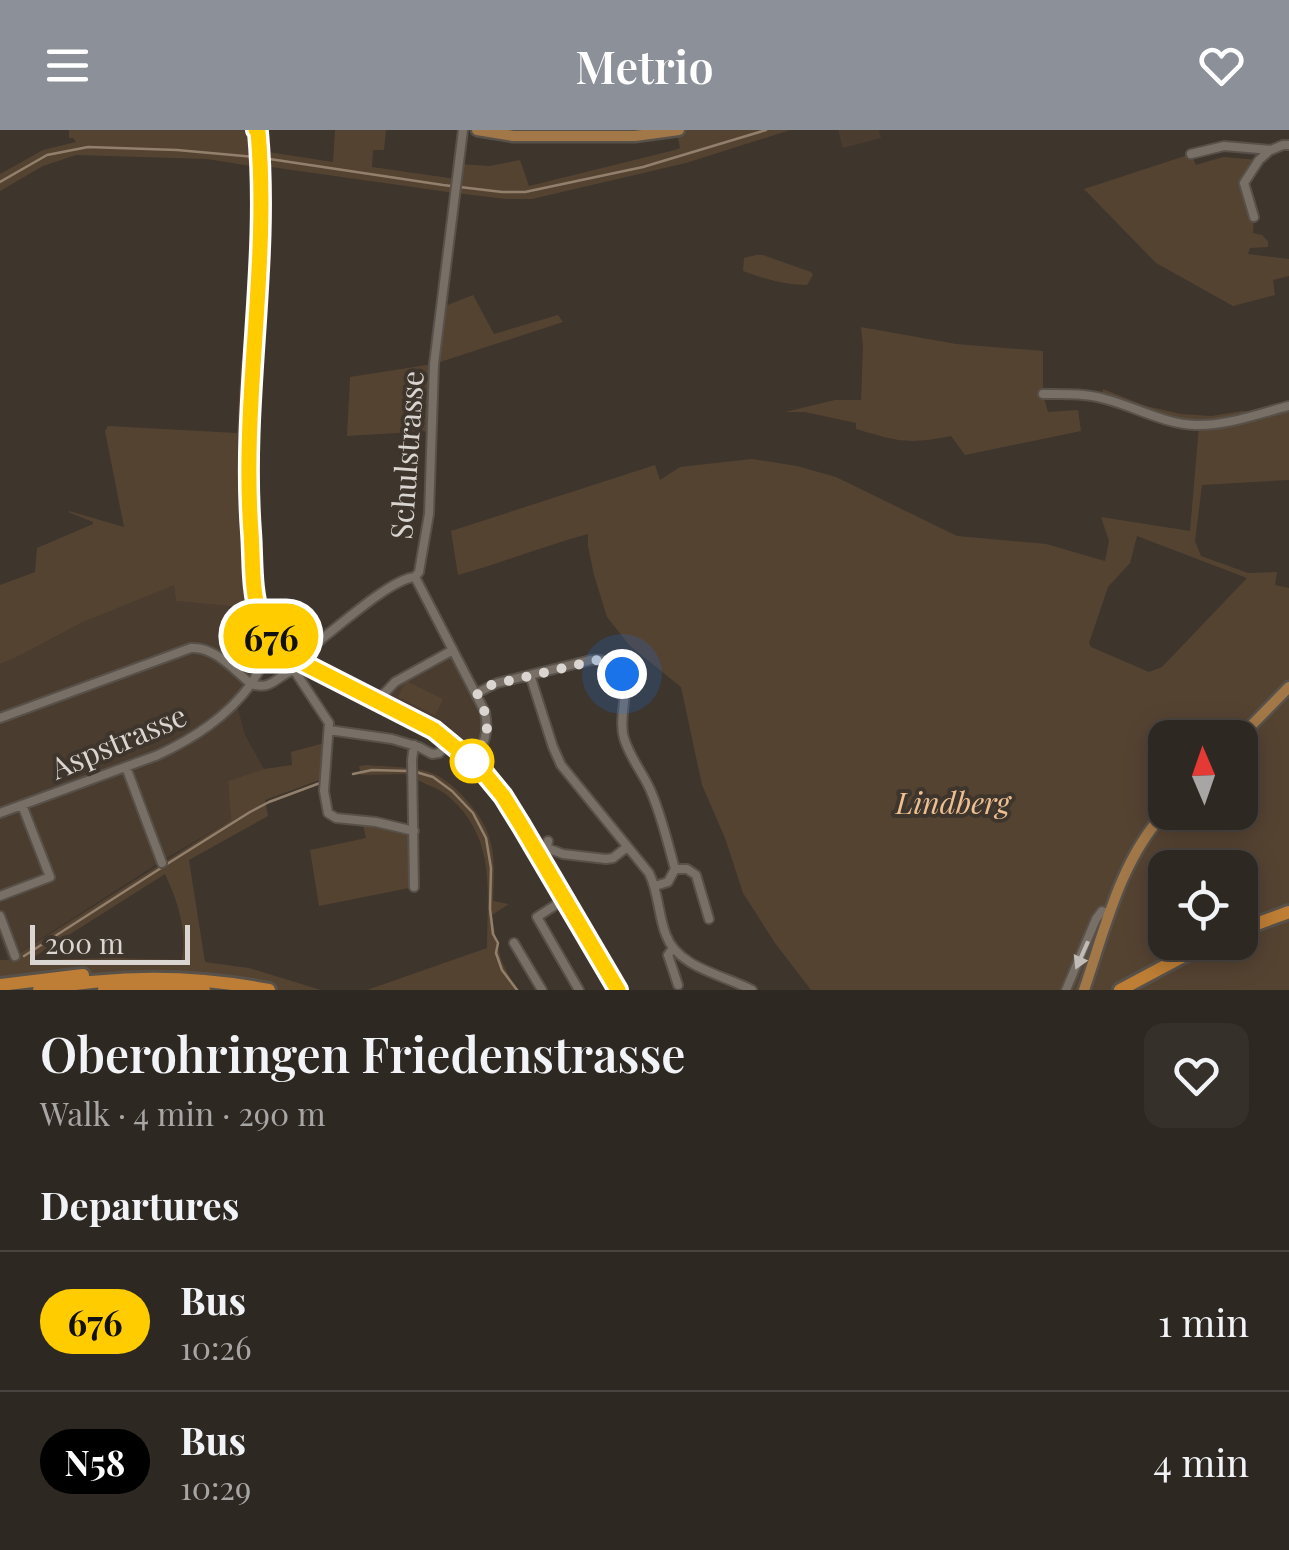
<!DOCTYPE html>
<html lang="en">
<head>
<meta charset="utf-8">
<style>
	body { margin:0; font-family:"Playfair Display",serif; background:#36302a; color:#f1f3f6; height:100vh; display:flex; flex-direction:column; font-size:38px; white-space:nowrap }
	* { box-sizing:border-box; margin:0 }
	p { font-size:32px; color:#a7a6a5 }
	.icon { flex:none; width:55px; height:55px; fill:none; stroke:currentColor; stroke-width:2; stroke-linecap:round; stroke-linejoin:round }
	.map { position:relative; height:860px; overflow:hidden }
	.sheet { display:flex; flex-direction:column; background:#2e2822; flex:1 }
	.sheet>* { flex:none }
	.badge { padding:0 20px; border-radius:32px; font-size:35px; line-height:65px }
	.needle { width:65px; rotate:358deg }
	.fabs { position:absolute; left:1148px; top:590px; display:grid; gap:20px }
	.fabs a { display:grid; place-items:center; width:110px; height:110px; border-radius:20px; background:#2e2822; box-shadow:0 5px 25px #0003,0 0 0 2px #494440; font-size:50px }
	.scale { position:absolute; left:30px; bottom:25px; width:160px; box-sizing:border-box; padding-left:10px; border:5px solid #dad5d0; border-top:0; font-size:28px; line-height:35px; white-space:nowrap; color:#dad5d0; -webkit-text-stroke:8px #3e352d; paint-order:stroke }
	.you { position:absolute; width:50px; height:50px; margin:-25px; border:8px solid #fff; border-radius:50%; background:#1a73e8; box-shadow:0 0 0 15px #1a73e833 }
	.map>.badge { position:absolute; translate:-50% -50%; box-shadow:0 0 0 5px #fff }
	h2 { padding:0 40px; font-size:38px; line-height:90px }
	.round { display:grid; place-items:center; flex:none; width:105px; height:105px; border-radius:20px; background:#36302a }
	.overview { display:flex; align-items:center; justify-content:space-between; height:170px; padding:0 40px }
	h1 { font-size:48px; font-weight:600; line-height:75px }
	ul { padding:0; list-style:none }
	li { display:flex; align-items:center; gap:30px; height:140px; padding:0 40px; border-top:2px solid #494440 }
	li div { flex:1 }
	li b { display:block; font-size:38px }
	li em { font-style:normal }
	li .badge { min-width:110px; font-weight:700; text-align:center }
	header { display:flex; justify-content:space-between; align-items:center; height:130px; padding:0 40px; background:#8c9099; color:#fff; font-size:45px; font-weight:600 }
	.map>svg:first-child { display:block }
	.built { fill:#4a3d30 }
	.green { fill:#554332; fill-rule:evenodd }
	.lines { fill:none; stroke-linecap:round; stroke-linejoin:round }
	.stream { stroke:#93806c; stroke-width:2.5 }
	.minor-casing { stroke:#585149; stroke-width:12 }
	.major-casing { stroke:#585149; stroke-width:15 }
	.highway-casing { stroke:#585149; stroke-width:18 }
	.minor { stroke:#786f66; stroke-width:8 }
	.major { stroke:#a27849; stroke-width:10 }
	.highway { stroke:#be7e35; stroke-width:12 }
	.oneway { fill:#c2bcb6 }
	.line-casing { stroke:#fff; stroke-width:22 }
	.line { stroke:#fc0; stroke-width:15 }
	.walk { stroke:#dad5d0; stroke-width:10; stroke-dasharray:0 18 }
	.stop-dot { fill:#fff; stroke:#fc0; stroke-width:5 }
	.labels { text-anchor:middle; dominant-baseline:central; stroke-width:8; stroke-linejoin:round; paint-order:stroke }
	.street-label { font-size:30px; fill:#dad5d0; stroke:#3e352d }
	.park-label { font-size:30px; font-style:italic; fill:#eebf91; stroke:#3e352d }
</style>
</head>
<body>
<header><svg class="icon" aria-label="menu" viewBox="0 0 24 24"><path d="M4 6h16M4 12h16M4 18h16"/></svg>Metrio<svg class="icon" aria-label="heart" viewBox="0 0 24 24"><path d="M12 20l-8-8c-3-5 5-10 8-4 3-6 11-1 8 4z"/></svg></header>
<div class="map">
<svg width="1289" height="860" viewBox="0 0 1289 860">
	<rect width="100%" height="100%" fill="#3e352d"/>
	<path class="built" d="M838 0H879L881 8 843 18Z
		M174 454 176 471 229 476 223 531 251 554 236 572 245 605 264 639 228 651 231 690 163 730 8 830 0 808V534L13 529 83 492Z
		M451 524 482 584V607L475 619 470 620 441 595 386 568 385 565 408 546Z"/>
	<path class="green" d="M69 0H246L253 11V16L268 22 333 32 335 0H386L384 20H373L372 37 456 49 458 34 490 36 520 30 529 56 675 20 680 18 677 3 684 0H790L686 33 532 69H506L455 63 271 37 259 265 251 267 256 466 254 482 229 476 176 471 174 455 83 492 13 529 0 534V455L35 442 37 418 93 394V392L68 382 69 381 124 397 105 301 108 296 237 303 241 231H244L249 150 251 36 207 29 76 25 43 36 0 61V44L43 20 76 12 73 8H69Z
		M1191 24 1196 35 1223 27 1259 30 1244 53 1254 87 1253 103 1262 105 1268 111V117L1250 118 1248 124 1289 129V146L1273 150 1275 165 1233 176 1156 133 1084 59Z
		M756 125H763L811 142 813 145 807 155C785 155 764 149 743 141L744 128Z
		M473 165 494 204 558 185 563 192 434 234 431 301 347 306 350 247 433 234 440 178Z
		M861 197 956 214 1043 221V264L1048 282 1078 280 1081 301 965 325 951 306C907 315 897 311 856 299V293L805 282H785L835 270H861L863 217Z
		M1103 259 1146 276 1181 284 1211 286 1242 281 1260 283 1289 276V350L1202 355 1195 411 1201 426 1248 443 1277 442 1275 455 1289 458V860H811L775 813 743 763 725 708 702 655 681 557 630 516 607 487 594 445 588 416V404C544 416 502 433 458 445L451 401 655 335 660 350 680 337 752 329 797 336 836 347 957 406 1046 414 1105 431 1109 411 1101 387 1190 401 1199 296 1182 293 1101 267ZM1137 406 1247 448 1162 537 1149 542 1091 517 1089 513 1108 457 1130 433ZM1165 608H1240V682H1165ZM1165 738H1240V812H1165Z
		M406 551 443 569 435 585 398 567Z
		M328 612 325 648 265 670 268 686 189 730 205 832 249 838 321 860H0V830H8L15 826 231 690 228 651 264 639 292 635 291 622ZM165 744C178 772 187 799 182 830L116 828 34 830V827Z
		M367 635C386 637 410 636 429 642 441 646 452 655 461 664 495 700 496 722 493 771L509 774 492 785C497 816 499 835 519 860H367L487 818C487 761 497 708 448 666 436 656 419 653 408 644L361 645 359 636Z
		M362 690 414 701V757L319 776 310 720 366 708Z"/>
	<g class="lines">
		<path class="stream" d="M263 28 443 55 502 62H525L643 37 766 0
			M0 52 47 25 88 17 177 20 255 27
			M416 642 433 647 452 661 473 683 486 708 491 738 490 779 493 804 498 813 496 823 502 840 517 860
			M353 644 372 640 408 641
			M167 734 250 682 269 672 320 653
			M24 826 161 738"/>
		<defs>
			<path id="minor" d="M463 0 434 234 429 384 419 442 415 447 485 582C489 602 485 615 472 630
				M1191 24 1224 16 1271 20 1283 15H1289
				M1254 87 1244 53 1259 30 1268 22
				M1043 264C1064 264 1085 263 1105 269 1136 277 1164 294 1196 295 1227 296 1260 283 1289 276
				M299 531 307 520C332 503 389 449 415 447
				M530 545 553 617 561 635 649 743C659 763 658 785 666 805 678 838 724 845 752 860
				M477 563 497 553 591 530C605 529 617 533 623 547 629 564 618 588 624 608 630 629 645 645 652 664 662 688 668 714 675 739L668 752 655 756
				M378 570 395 552 453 520
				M0 588 191 518C214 516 234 540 251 554 272 561 276 546 294 540L329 593 324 661 328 683 336 688 376 692 414 701
				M329 600 392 609 419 617 432 624 439 623 450 612
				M126 637 162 733
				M0 683 158 625C194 608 227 587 251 554 260 540 266 526 278 515
				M548 711 547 718 563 724 606 729 613 728 627 717
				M675 739H687L696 745 709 789
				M414 757 412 630 414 615
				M0 766 50 747 22 675
				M565 769 537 787 579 860
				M0 786 15 826
				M514 813 542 860
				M673 818 668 825 678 855
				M1066 860 1096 789 1102 781 1110 784"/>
			<path id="major" d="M477 0 513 6H635L679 0
				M258 2C270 135 241 269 251 402 253 429 251 460 260 486 266 503 279 517 293 528L434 600 480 637 510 677 618 860
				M1239 608 1289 557
				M1084 860C1105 799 1120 731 1165 682"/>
			<path id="highway" d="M1240 800 1289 782
				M0 855 83 845
				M39 860C115 845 192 845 269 860
				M104 860 151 858 204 860
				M1120 860 1210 812"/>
		</defs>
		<use href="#minor" class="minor-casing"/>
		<use href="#major" class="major-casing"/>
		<use href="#highway" class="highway-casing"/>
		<use href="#minor" class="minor"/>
		<use href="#major" class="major"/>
		<use href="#highway" class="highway"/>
	</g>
	<defs><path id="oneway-solid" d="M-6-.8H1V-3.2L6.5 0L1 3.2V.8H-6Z" transform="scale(2.5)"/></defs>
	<use class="oneway" href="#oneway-solid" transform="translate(1082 825) rotate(114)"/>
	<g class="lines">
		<defs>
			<path id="line" d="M256 0 258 2C270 135 241 269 251 402 253 429 251 461 260 486 266 503 278 517 293 528L434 600 480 638 503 666 521 695 618 860"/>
		</defs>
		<use href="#line" class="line-casing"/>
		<use href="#line" class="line"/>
		<path class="walk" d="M472 631C490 603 492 596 477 563L487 556 602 529 613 534 622 544"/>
	</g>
	<circle class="stop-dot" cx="472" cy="631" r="20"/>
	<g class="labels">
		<g class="street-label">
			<text transform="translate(406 325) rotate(-86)">Schulstrasse</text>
			<text transform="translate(118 611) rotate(-23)">Aspstrasse</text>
		</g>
		<g class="park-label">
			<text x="953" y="672">Lindberg</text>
		</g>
	</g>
</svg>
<div class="fabs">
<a><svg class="needle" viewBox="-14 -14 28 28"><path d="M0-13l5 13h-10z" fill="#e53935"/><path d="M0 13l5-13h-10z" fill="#a7a6a5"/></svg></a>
<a><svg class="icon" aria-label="locate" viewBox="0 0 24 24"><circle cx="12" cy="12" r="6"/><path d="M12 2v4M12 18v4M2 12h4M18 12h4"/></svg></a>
</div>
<div class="scale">200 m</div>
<div class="you" style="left:622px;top:544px"></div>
<b class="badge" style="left:271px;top:506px;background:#fc0;color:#111">676</b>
</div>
<section class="sheet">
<div class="overview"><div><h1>Oberohringen Friedenstrasse</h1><p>Walk · 4 min · 290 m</p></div><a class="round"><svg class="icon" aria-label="heart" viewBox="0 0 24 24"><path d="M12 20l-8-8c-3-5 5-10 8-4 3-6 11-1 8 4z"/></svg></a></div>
<h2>Departures</h2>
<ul>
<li><span class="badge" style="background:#fc0;color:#111">676</span><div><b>Bus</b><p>10:26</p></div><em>1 min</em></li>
<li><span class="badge" style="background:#000;color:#fff">N58</span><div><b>Bus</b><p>10:29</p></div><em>4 min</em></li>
</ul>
</section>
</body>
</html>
